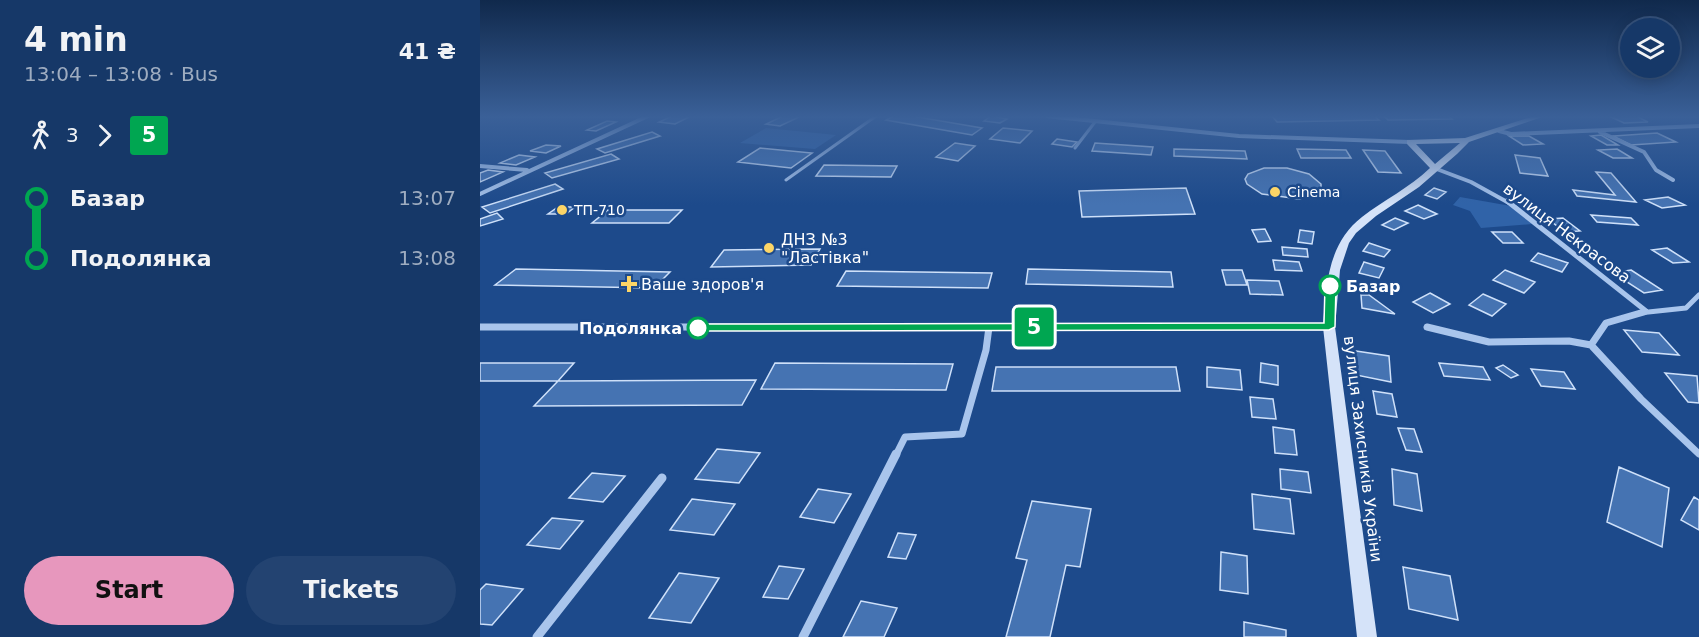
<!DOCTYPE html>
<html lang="en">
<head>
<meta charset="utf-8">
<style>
	body { margin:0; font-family:"DejaVu Sans",sans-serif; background:#234371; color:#f1f3f6; height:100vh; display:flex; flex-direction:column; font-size:22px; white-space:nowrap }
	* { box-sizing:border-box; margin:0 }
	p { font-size:20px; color:#9eacc0 }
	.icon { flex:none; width:33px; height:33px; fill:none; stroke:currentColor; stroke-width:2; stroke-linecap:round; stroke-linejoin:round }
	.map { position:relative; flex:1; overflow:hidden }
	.details { display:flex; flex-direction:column; background:#163868; width:480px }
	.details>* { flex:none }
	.badge { padding:0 12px; border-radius:4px; font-size:21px; line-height:39px }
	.buttons { position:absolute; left:1140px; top:18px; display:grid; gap:12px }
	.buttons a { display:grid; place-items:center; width:60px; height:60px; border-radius:50%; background:#163868; box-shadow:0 3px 15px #0003,0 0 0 2px #35527c; font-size:30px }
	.map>.badge { position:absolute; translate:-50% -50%; box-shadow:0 0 0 3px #fff }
	.legs { display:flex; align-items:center; gap:9px; height:66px; padding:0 24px; font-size:20px }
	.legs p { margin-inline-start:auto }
	.headline { display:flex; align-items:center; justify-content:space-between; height:102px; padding:0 24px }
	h1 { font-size:33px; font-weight:700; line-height:45px }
	.action { display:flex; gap:12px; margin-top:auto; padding:12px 24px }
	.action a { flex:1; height:69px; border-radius:36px; background:#e797bd; color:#111; font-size:24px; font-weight:700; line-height:69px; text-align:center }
	.action a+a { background:#234371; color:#f1f3f6 }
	ul { padding:0 24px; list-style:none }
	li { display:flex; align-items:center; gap:21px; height:60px; font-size:22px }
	li i { display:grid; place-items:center; width:9px; height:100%; margin:0 8px; background:currentColor }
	li i::after { content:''; width:15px; height:15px; margin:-8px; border:4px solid; border-radius:50%; background:#163868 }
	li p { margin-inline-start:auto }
	li:first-child i { background:linear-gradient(#0000 50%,currentColor 0) }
	li:last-child i { background:linear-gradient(currentColor 50%,#0000 0) }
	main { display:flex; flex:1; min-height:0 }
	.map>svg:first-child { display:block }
	.green { fill:#3063a8 }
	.building { fill:#4573b2; stroke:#cee0f9; stroke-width:1.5 }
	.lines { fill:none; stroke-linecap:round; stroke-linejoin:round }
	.service { stroke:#a9c5ec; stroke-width:3 }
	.minor-far3 { stroke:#a9c5ec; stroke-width:4 }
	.minor-far2 { stroke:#a9c5ec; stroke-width:5 }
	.minor-far1 { stroke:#a9c5ec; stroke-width:7 }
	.minor { stroke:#a9c5ec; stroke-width:9 }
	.secondary { fill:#d5e3f9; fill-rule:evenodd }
	.line-1 { fill:#00a651; stroke:#fff; stroke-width:1.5 }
	.poi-dot { fill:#fcd567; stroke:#1d4a8b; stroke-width:2 }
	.stop-1-dot { fill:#fff; stroke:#00a651; stroke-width:3 }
	.labels { text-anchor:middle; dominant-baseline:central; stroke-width:5; stroke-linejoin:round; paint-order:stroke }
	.far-poi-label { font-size:14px; fill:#fff; stroke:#1d4a8b; text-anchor:start }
	.street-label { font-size:16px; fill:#fff; stroke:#1d4a8b }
	.poi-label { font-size:16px; fill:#fff; stroke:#1d4a8b; text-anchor:start }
	.stop-label { font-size:16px; font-weight:bold; fill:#fff; stroke:#1d4a8b; text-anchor:start }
</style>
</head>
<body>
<main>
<section class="details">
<div class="headline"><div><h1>4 min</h1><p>13:04 – 13:08 · Bus</p></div><b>41 ₴</b></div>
<div class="legs"><svg class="icon" aria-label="walk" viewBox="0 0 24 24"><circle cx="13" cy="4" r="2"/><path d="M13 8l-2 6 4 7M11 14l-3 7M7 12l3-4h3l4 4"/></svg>3<svg class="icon" aria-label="forward" viewBox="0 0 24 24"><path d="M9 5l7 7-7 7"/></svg><b class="badge" style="background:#00a651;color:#fff">5</b></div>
<ul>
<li><i style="color:#00a651"></i><b>Базар</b><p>13:07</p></li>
<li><i style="color:#00a651"></i><b>Подолянка</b><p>13:08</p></li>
</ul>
<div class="action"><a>Start</a><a>Tickets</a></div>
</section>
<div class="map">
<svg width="1219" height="637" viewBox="0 0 1219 637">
	<rect width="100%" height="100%" fill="#1d4a8b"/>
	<path class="green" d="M286 128 356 135 335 149 260 143Z
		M980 197 1031 206 1052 224 1001 228 990 211 973 205Z"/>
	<path class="building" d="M192 116H211L195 124 179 122Z
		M303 116H321L300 126 286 124Z
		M413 116H432L502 128 492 135 406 120Z
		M511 116 527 119 520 123 504 121Z
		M792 116H894L899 120 797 122Z
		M904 116H969L972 119 908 120Z
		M1129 116H1156L1168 122 1144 123Z
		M127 121 136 122 116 131 107 130Z
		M523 128 552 131 540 143 510 139Z
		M172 132 180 136 125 153 117 149Z
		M1177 133 1196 142 1151 145 1133 136Z
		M1121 135 1138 145H1127L1111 136Z
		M1029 136H1049L1063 144 1043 145Z
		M577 139 597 142 592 147 572 144Z
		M475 143 495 146 478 161 456 157Z
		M615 143 673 147 671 155 612 151Z
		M66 145 81 146 66 153 50 151Z
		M280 148 332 153 311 168 258 162Z
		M694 149 765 151 767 159 694 156Z
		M817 149 866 150 871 158H821Z
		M1137 149 1152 158H1133L1118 150Z
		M883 150 905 151 921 173 898 172Z
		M131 154 139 159 72 178 65 173Z
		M39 155 55 157 36 165 20 163Z
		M1035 155 1060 158 1068 176 1040 173Z
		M344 165 417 166 411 177 336 176Z
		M784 168H807L829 174 841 184V189L837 194 819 199 782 194 767 184 765 179 768 174Z
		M8 170 23 172 0 182V173Z
		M1116 172 1131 173 1156 202 1097 196 1093 190 1135 195Z
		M75 184 83 189 10 213 2 207Z
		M706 188 715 214 602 217 599 191Z
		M954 188 966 192 957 199 945 195Z
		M1188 197 1205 205 1182 208 1165 200Z
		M938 205 957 214 944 219 925 211Z
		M78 207H95L86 214H68Z
		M128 210H202L189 223H112Z
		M17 213 23 219 0 226V219Z
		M1111 215 1151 218 1158 225 1117 222Z
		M915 218 928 223 914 230 902 225Z
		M1083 218 1100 231 1085 232 1068 219Z
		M785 229 791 241 778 242 772 230Z
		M820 230 834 232 832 244 818 242Z
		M1012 232H1032L1043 243H1023Z
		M889 243 910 250 904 257 883 251Z
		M802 247 827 249 828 257 803 255Z
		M1187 248 1209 262 1193 263 1172 250Z
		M340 249 331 265 231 267 244 250Z
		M1058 253 1088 263 1082 272 1051 261Z
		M793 260 819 262 822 271 795 270Z
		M884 262 904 268 899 278 879 273Z
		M36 269 190 272 174 288 15 285Z
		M548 269 691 272 693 287 546 284Z
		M742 270H762L767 285H746Z
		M1025 270 1055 282 1044 293 1013 280Z
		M1151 270 1182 290 1164 293 1133 273Z
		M366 271 512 273 508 288 357 286Z
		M767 280 799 281 803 295 770 294Z
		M950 293 970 304 953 313 933 302Z
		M1003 294 1026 304 1012 316 989 305Z
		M881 295H889L915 314 882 308Z
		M1144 330 1179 333 1199 355 1162 352Z
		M876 351 909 356 911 382 876 375Z
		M0 363H94L78 381H0Z
		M295 363 473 364 466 390 281 389Z
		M781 363 798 366V385L780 382Z
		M959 363 1003 367 1010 380 964 376Z
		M1023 365 1038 375 1031 378 1016 368Z
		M516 367H696L700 391H512Z
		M727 367 760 370 762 390 727 387Z
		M1051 369 1084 372 1095 389 1061 386Z
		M1185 373 1217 376 1219 403 1208 402Z
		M276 380 262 405 54 406 78 381Z
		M893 391 912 394 917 417 897 414Z
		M770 397 793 399 796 419 772 417Z
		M793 427 814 430 817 455 795 453Z
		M918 428 934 429 942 452 926 450Z
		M237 449 280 453 259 483 215 479Z
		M1139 467 1189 488 1182 547 1127 522Z
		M800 469 828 472 831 493 801 489Z
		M912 469 937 474 942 511 914 505Z
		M112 473 145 476 123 502 89 498Z
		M338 489 371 494 354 523 320 517Z
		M772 494 810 499 814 534 774 529Z
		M1214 497 1219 500V530L1201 520Z
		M212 499 255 504 234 535 190 530Z
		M552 501 611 509 600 567 586 565 570 637H526L547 560 536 558Z
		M72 518 103 521 80 549 47 545Z
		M418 533 436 535 426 559 408 557Z
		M741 552 767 556 768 594 740 590Z
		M299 566 324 569 308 599 283 597Z
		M923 567 970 576 978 620 929 609Z
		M199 573 239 578 211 623 169 618Z
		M6 584 43 589 12 625 0 624V590Z
		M381 601 417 608 404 637H363Z
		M764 622 806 630V637H764Z"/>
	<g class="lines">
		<path class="service" d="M595 148 615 122
			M306 180 396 116"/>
		<path class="minor-far3" d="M566 116 759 136 930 142
			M1019 131 1031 134 1219 126
			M1120 132 1164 152 1176 170 1193 180
			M0 166 47 170
			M954 168 991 182 1029 203
			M0 194 168 116"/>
		<path class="minor-far2" d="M1027 201 1166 311
			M1159 313 1206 308 1219 295"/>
		<path class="minor-far1" d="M1164 312 1126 323 1111 345 1161 399 1219 454
			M0 327H849
			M947 327 1009 342 1089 341 1111 345
			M416 455 425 437 482 434 506 350 509 327"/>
		<path class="minor" d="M57 637 182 478
			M323 637 416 454"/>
		<path class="secondary" d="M1054 116H1065L989 142 977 154 939 187 896 216 876 233 869 243 860 270 855 327 897 637H877L843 327C846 287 847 244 882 217 904 200 929 188 950 168L927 144V140L985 138ZM980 143 955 164 936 144Z"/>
	</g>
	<linearGradient id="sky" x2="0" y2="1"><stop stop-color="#10294c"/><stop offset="0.57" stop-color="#3a6098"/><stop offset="1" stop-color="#3a6098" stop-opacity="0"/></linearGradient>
	<rect width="1219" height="205" fill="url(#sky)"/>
	<path class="line-1" d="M850 283 856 286 855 327 849 330 218 331 212 328 218 324 844 323 845 286Z"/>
	<g class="poi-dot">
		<circle cx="795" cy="192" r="6"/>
		<circle cx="82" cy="210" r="6"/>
		<circle cx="289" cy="248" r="6"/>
		<path d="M146 275h6v6h6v6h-6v6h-6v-6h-6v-6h6z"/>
	</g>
	<g class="stop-1-dot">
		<circle cx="850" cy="286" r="10"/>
		<circle cx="218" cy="328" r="10"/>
	</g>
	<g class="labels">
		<g class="far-poi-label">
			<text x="807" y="192">Cinema</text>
			<text x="94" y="210">ТП-710</text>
		</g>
		<g class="street-label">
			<text transform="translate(1087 233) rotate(37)">вулиця Некрасова</text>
			<text transform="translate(883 449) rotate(83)">вулиця Захисників України</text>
		</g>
		<g class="poi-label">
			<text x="301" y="239">ДНЗ №3<tspan x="301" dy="18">"Ластівка"</tspan></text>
			<text x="161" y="284">Ваше здоров'я</text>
		</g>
		<g class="stop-label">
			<text x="866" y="286">Базар</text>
			<text x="202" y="328" text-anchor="end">Подолянка</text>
		</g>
	</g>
</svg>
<div class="buttons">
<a><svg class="icon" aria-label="layers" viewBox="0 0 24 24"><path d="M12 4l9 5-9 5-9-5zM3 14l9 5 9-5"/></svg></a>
</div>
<b class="badge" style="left:554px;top:327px;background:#00a651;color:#fff">5</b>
</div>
</main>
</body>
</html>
